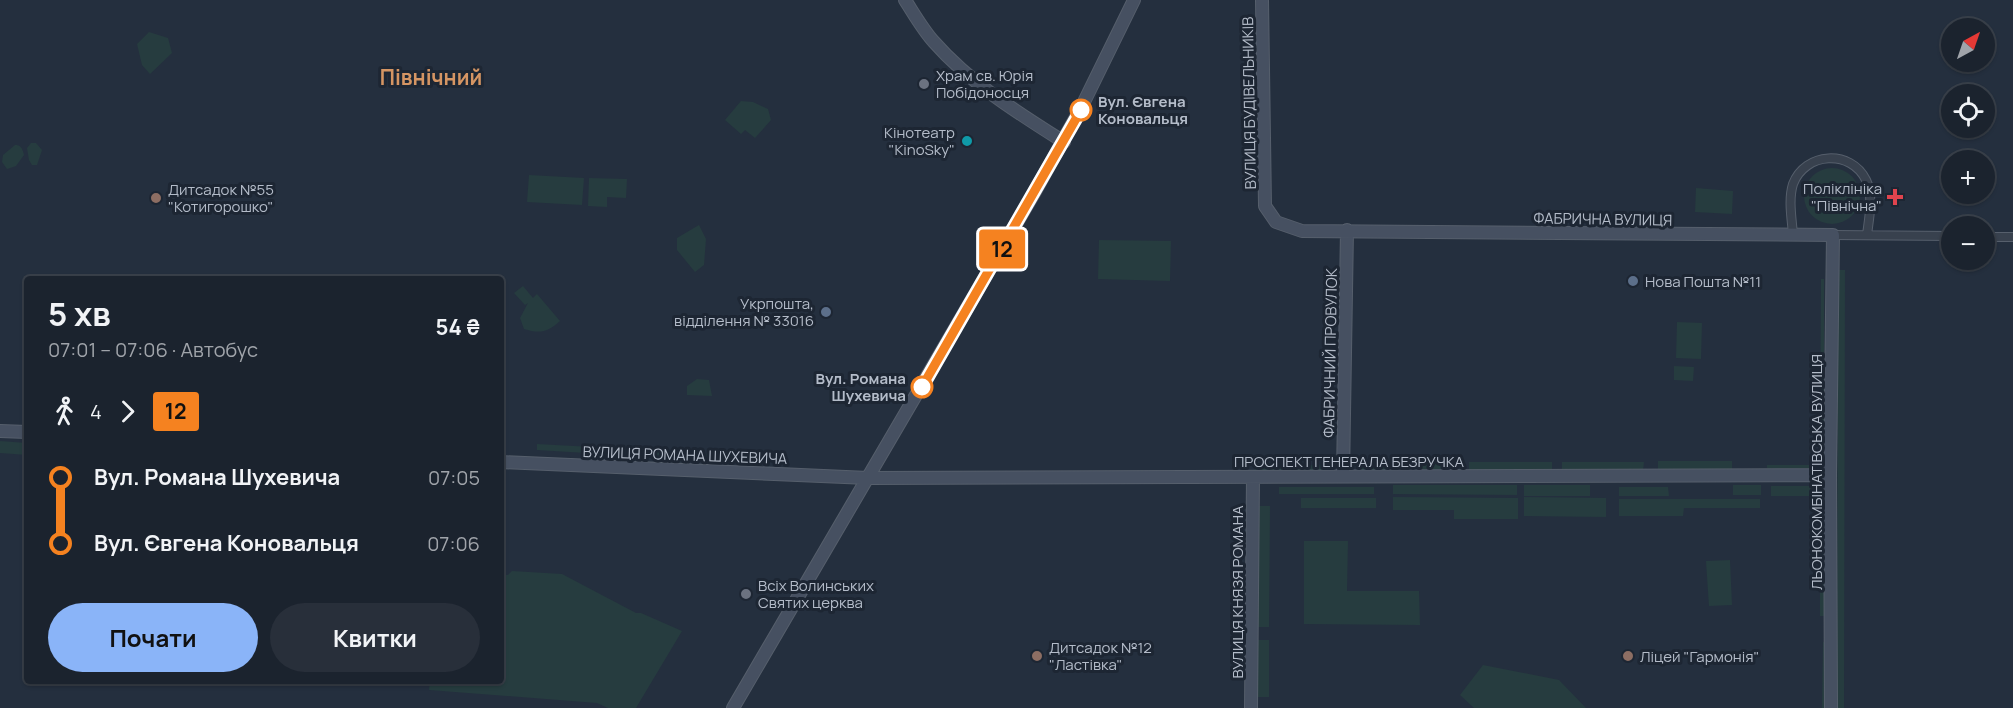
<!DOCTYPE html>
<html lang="uk">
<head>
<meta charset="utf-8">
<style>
	body { margin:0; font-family:Manrope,sans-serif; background:#282f3a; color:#f1f3f6; height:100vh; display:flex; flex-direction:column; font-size:22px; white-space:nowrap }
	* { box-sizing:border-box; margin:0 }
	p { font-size:20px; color:#a0a4aa }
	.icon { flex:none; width:33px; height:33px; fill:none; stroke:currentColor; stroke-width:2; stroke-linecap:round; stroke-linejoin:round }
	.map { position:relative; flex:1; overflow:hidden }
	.sheet { position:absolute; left:24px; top:276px; width:480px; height:408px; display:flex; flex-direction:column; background:#1b232e; border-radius:6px; box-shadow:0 2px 4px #0004,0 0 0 2px #39404a }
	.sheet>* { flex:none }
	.badge { padding:0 12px; border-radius:4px; font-size:21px; line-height:39px }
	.needle { width:39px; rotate:40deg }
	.buttons { position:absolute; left:1941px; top:18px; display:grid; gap:12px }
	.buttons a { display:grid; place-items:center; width:54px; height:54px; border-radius:50%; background:#1b232e; box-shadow:0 2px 4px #0004,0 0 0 2px #39404a; font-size:30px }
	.map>.badge { position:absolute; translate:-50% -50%; box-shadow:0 0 0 3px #fff }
	.legs { display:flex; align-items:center; gap:9px; height:66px; padding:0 24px; font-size:20px }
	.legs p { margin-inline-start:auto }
	.overview { display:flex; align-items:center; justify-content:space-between; height:102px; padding:0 24px }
	h1 { font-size:33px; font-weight:700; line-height:45px }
	.button { display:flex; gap:12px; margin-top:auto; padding:12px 24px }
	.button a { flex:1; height:69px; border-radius:36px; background:#8ab4f8; color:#111; font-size:24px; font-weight:700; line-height:69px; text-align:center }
	.button a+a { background:#282f3a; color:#f1f3f6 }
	ul { padding:0 24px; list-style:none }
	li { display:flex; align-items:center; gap:21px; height:66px; font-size:22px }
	li i { display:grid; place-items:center; width:9px; height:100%; margin:0 8px; background:currentColor }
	li i::after { content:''; width:15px; height:15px; margin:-8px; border:4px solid; border-radius:50%; background:#1b232e }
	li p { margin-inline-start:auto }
	li:first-child i { background:linear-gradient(#0000 50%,currentColor 0) }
	li:last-child i { background:linear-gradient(currentColor 50%,#0000 0) }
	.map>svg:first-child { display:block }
	.green { fill:#263c3f }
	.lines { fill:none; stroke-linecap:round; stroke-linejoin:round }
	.street-casing { stroke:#565f6c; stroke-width:10 }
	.secondary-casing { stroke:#565f6c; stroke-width:14 }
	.street { stroke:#38414e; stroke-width:8 }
	.secondary { stroke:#465061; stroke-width:12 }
	.line-1-casing { stroke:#fff; stroke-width:14 }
	.line-1 { stroke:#f58220; stroke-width:9 }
	.worship-dot { fill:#6b7280; stroke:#1d2633; stroke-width:2 }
	.stop-1-dot { fill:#fff; stroke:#f58220; stroke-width:3 }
	.culture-dot { fill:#0f9aa8; stroke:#1d2633; stroke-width:2 }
	.health-dot { fill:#e0444e; stroke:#1d2633; stroke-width:2 }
	.education-dot { fill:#8d6e63; stroke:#1d2633; stroke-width:2 }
	.service-dot { fill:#5c6f8a; stroke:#1d2633; stroke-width:2 }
	.labels { text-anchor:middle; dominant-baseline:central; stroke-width:6; stroke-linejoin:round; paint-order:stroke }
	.poi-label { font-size:15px; fill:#b4bcc9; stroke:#1d2633; text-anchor:start }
	.stop-label { font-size:15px; font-weight:bold; fill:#b4bcc9; stroke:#1d2633; text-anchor:start }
	.street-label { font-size:15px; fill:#b4bcc9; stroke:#1d2633 }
	.district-label { font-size:21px; font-weight:bold; fill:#d59563; stroke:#1d2633 }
</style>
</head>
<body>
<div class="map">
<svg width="2013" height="708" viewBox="0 0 2013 708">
	<rect width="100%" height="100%" fill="#242f3e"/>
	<path class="green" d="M149 32 168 38 172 53 150 74 142 65 137 44Z
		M741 101 753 102 768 109 771 120 755 138 745 130 741 134 725 120Z
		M31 143H36L42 150 37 165H32L29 160 27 148Z
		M15 145C21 144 23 150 24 155L16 166 7 169 2 162 3 155Z
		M1804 196a28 28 0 1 1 56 0a28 28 0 1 1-56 0Z
		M529 175 584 178 582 205 527 202Z
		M589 178 627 179 626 198 607 197V207L588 206Z
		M1696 188 1733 191 1732 214 1695 212Z
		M699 225 706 239 704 265 695 272 677 250V238Z
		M1099 240 1171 241 1170 281 1098 279Z
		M1838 270H1845L1844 708H1837Z
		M1821 279H1824V456H1820Z
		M523 286 533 298 537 294 560 321C548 332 540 334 524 329L520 318 528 303 525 305 514 293Z
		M1677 322 1702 323 1701 359 1676 358Z
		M1674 366 1694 367 1693 381 1674 380Z
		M697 379 709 380 712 396 687 395V386Z
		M0 441 27 443V455L0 453Z
		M537 444 611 448 619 455 537 450Z
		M636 450 699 454V457L626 455Z
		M702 454 743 456V458C729 462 716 457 702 457Z
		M1658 461H1732V469H1658Z
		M1469 462H1552V470H1469Z
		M1562 462H1644L1643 471 1562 470Z
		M1393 463H1455V469H1393Z
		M1357 464H1388V470H1357Z
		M1333 465V472H1255V466Z
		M1767 465H1809V468H1767Z
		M1393 485H1517V495L1393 494Z
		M1524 485H1590V496H1524Z
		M1733 485H1761V495H1733Z
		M1771 486H1815V496H1771Z
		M1279 487H1374V494H1279Z
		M1619 487H1668L1669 496H1619Z
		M1393 497 1518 498V519H1454V510H1393Z
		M1524 497 1606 498V517L1524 516Z
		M1301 498H1376V508H1301Z
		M1619 499H1760V508H1684L1683 516H1619Z
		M1820 503H1824V616H1820Z
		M1257 506H1270L1269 627H1257Z
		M1304 541H1348L1347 591H1419L1420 625 1304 624Z
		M1730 560 1732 605 1709 606 1706 561Z
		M512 571 562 574 636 613H641L682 631 636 708H608L597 703 429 690 430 681H501V575H508Z
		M1257 640H1269V697H1257Z
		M1823 642H1828L1827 708H1822Z
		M1483 665 1559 680 1586 708H1474L1460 695Z"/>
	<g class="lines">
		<defs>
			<path id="street" d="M1793 235C1792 220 1788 200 1793 184 1805 152 1851 149 1866 180 1874 196 1869 218 1867 235
				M1833 235 1952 236
				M1984 237H2013"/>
			<path id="secondary" d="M905 0C914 14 923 30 934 42 970 83 1018 113 1064 142
				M1262 0 1265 206 1276 222 1302 231 1833 235 1830 475 1831 708
				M0 431 27 432
				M501 462 868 478 1830 475
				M1343 476 1347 230
				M733 708 1033 195 1081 108 1134 0
				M1251 708 1253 477"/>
		</defs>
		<use href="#street" class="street-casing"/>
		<use href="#secondary" class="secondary-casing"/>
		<use href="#street" class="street"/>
		<use href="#secondary" class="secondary"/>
	</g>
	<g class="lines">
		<defs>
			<path id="line-1" d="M922 387 1081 110"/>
		</defs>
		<use href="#line-1" class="line-1-casing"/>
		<use href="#line-1" class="line-1"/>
	</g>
	<g class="worship-dot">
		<circle cx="924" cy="84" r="6"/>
		<circle cx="746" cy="594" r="6"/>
	</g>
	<g class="stop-1-dot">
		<circle cx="1081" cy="110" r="10"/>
		<circle cx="922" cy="387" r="10"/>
	</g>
	<circle class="culture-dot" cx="967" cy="141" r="6"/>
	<path class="health-dot" d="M1892 188h6v6h6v6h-6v6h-6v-6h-6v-6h6z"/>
	<g class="education-dot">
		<circle cx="156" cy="198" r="6"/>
		<circle cx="1037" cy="656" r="6"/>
		<circle cx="1628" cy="656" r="6"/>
	</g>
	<g class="service-dot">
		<circle cx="1633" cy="281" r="6"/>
		<circle cx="826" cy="312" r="6"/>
	</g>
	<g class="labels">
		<g class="poi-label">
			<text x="936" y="75">Храм св. Юрія<tspan x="936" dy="17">Побідоносця</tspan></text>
			<text x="955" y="132" text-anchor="end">Кінотеатр<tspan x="955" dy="17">"KinoSky"</tspan></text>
			<text x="1882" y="188" text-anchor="end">Поліклініка<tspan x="1882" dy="17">"Північна"</tspan></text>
			<text x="168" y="189">Дитсадок №55<tspan x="168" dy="17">"Котигорошко"</tspan></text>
			<text x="1645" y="281">Нова Пошта №11</text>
			<text x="814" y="303" text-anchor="end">Укрпошта,<tspan x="814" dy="17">відділення № 33016</tspan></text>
			<text x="758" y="585">Всіх Волинських<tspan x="758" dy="17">Святих церква</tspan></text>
			<text x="1049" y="647">Дитсадок №12<tspan x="1049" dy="17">"Ластівка"</tspan></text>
			<text x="1640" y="656">Ліцей "Гармонія"</text>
		</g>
		<g class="stop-label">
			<text x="1098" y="101">Вул. Євгена<tspan x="1098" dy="17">Коновальця</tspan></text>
			<text x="906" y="378" text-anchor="end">Вул. Романа<tspan x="906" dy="17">Шухевича</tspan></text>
		</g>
		<g class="street-label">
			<text transform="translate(1249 103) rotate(-91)">ВУЛИЦЯ БУДІВЕЛЬНИКІВ</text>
			<text transform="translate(1603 219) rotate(1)">ФАБРИЧНА ВУЛИЦЯ</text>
			<text transform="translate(1330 353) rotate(-89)">ФАБРИЧНИЙ ПРОВУЛОК</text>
			<text transform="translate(685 455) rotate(2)">ВУЛИЦЯ РОМАНА ШУХЕВИЧА</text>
			<text x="1349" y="461">ПРОСПЕКТ ГЕНЕРАЛА БЕЗРУЧКА</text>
			<text transform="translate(1816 472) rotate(-90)">ЛЬОНОКОМБІНАТІВСЬКА ВУЛИЦЯ</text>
			<text transform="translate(1237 592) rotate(-90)">ВУЛИЦЯ КНЯЗЯ РОМАНА</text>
		</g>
		<g class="district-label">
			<text x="431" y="77">Північний</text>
		</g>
	</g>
</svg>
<div class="buttons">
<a><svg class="needle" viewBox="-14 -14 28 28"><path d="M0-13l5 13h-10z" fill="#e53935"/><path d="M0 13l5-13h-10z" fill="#a0a4aa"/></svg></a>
<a><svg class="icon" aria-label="locate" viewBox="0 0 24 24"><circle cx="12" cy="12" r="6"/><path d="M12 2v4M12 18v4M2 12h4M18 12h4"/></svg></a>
<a>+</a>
<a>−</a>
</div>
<b class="badge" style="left:1002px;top:249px;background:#f58220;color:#111">12</b>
<section class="sheet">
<div class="overview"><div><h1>5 хв</h1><p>07:01 – 07:06 · Автобус</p></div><b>54 ₴</b></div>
<div class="legs"><svg class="icon" aria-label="walk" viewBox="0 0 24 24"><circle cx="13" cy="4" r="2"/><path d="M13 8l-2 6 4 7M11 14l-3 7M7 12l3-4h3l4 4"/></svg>4<svg class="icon" aria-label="forward" viewBox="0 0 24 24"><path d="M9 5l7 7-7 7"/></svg><b class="badge" style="background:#f58220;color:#111">12</b></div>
<ul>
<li><i style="color:#f58220"></i><b>Вул. Романа Шухевича</b><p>07:05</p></li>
<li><i style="color:#f58220"></i><b>Вул. Євгена Коновальця</b><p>07:06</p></li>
</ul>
<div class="button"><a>Почати</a><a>Квитки</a></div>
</section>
</div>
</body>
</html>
